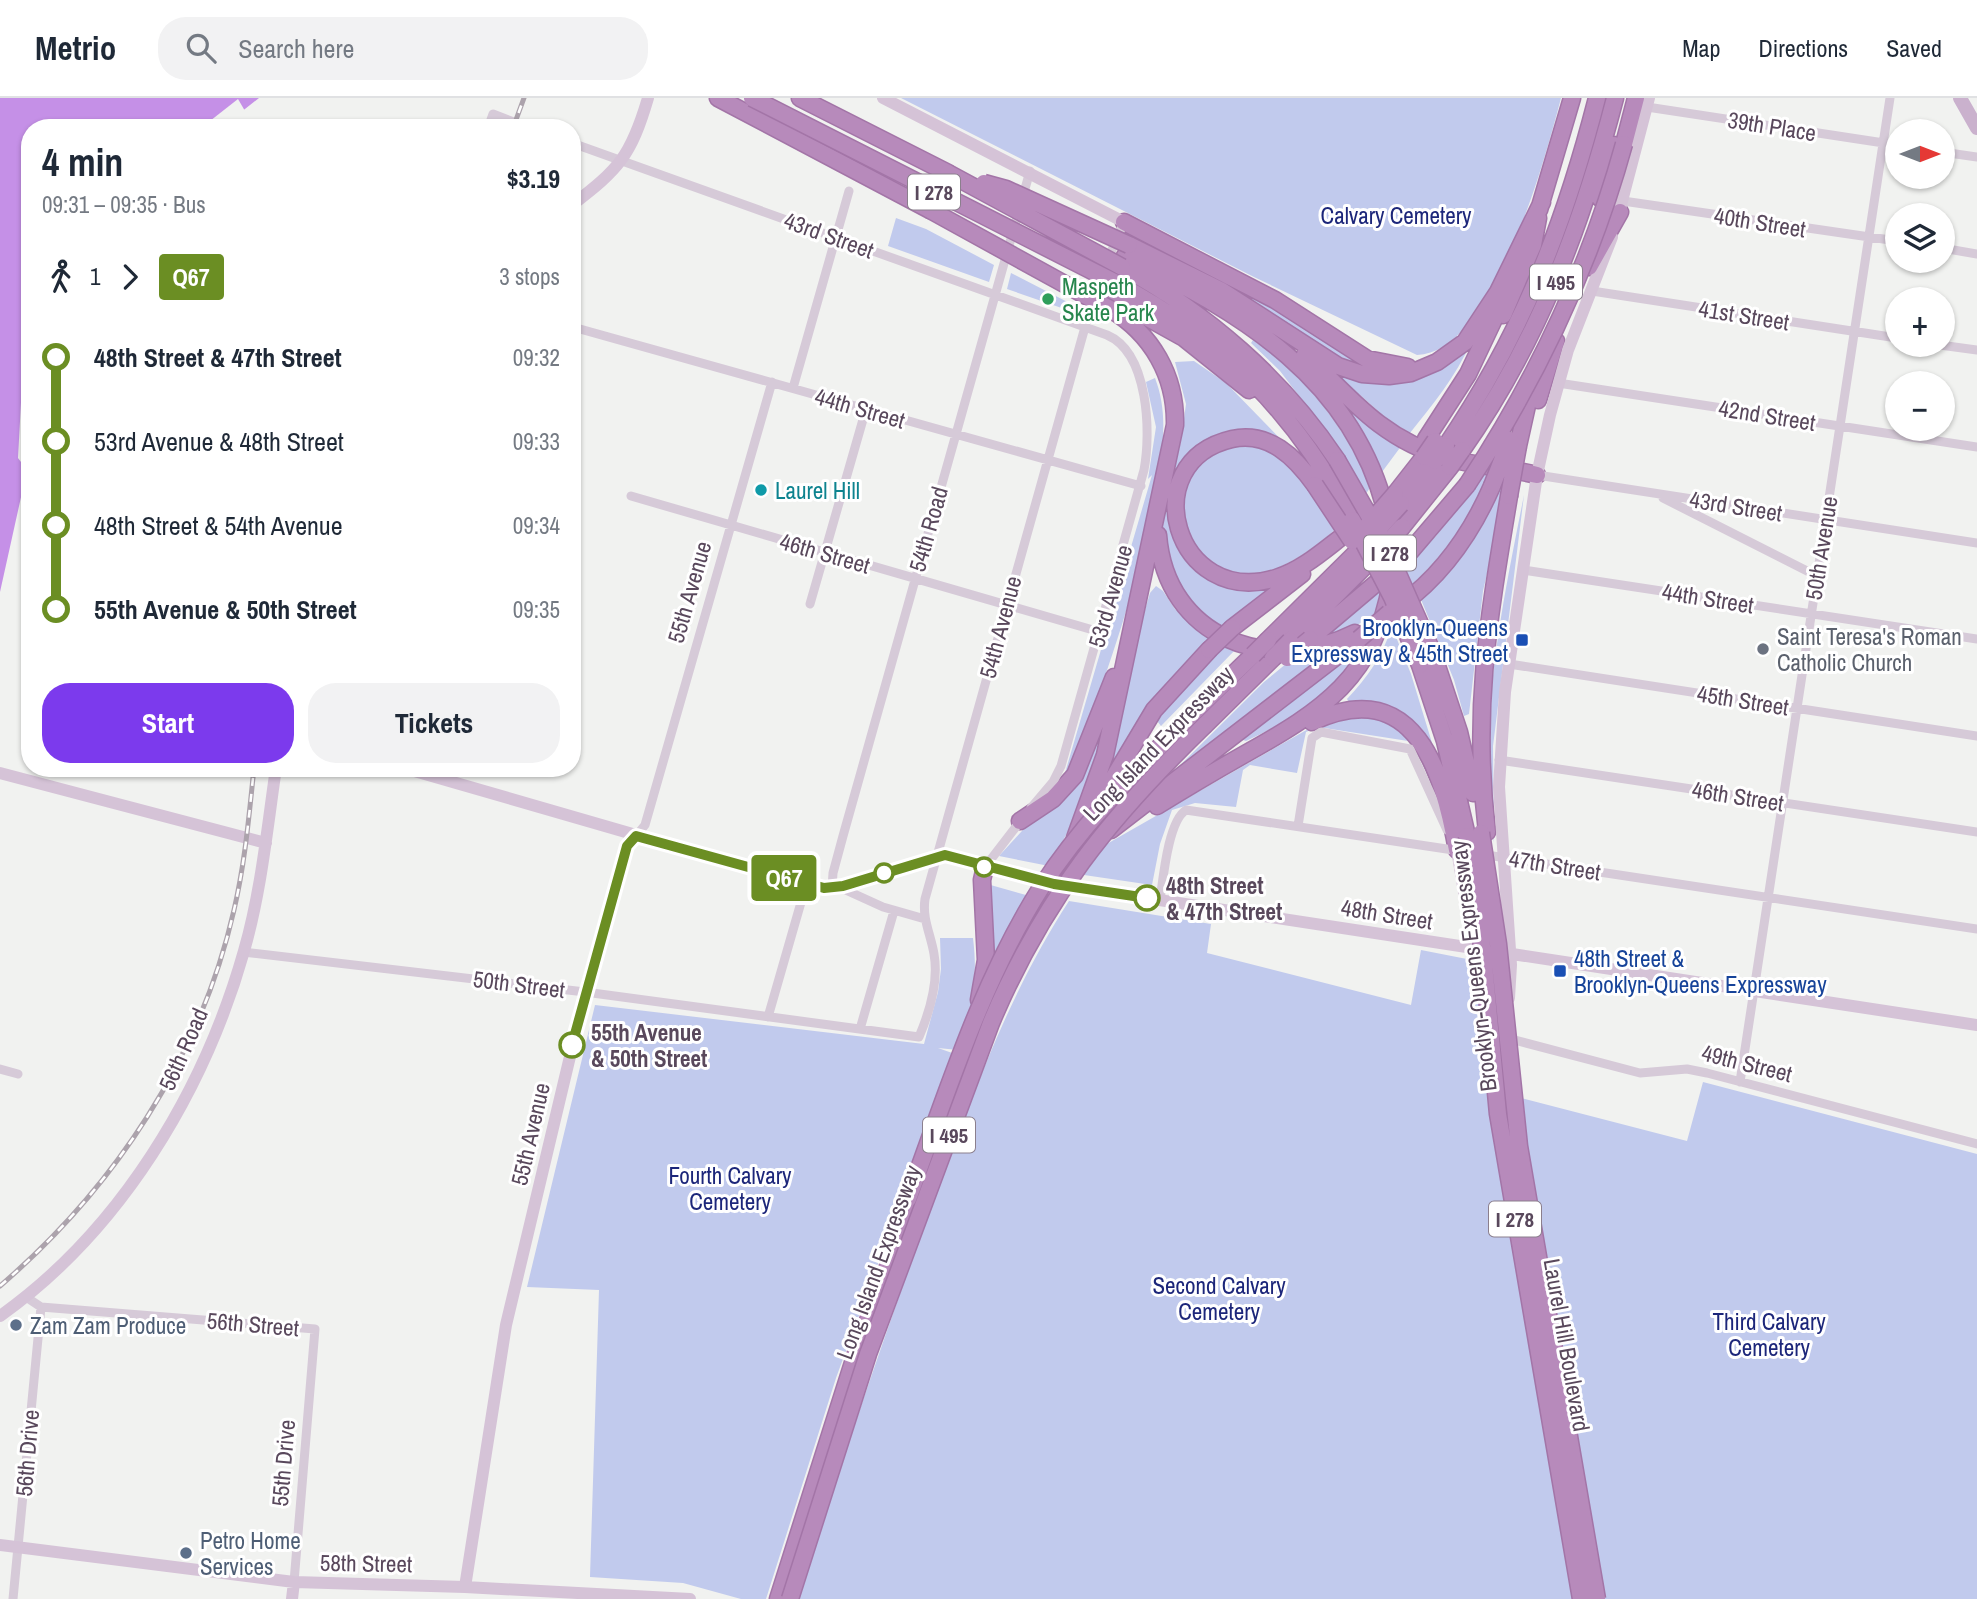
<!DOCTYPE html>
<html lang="en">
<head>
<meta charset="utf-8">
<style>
	body { margin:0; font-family:"Archivo Narrow",sans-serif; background:#f2f2f3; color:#1f2937; height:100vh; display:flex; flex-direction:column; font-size:26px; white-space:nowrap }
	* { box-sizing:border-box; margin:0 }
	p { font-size:23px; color:#747a83 }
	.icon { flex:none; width:38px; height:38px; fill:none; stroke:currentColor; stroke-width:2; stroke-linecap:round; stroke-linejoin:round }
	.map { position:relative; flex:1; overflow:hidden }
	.side { position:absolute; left:21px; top:21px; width:560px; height:658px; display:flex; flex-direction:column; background:#fff; border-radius:28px; box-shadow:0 2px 5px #0004 }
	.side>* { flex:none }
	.badge { padding:0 14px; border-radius:5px; font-size:24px; line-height:46px }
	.needle { width:46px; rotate:90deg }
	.controls { position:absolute; left:1885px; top:21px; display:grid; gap:14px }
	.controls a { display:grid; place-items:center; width:70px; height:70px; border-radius:50%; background:#fff; box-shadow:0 2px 5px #0004; font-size:35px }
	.map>.badge { position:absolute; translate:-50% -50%; box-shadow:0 0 0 4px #fff }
	.legs { display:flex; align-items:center; gap:10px; height:77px; padding:0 21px; font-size:23px }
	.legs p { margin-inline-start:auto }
	.head { display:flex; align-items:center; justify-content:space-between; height:119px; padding:0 21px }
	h1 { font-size:38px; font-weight:800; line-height:52px }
	.button { display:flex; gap:14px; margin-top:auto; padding:14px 21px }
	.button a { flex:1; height:80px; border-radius:28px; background:#7c3aed; color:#fff; font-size:28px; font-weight:800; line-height:80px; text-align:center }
	.button a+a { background:#f2f2f3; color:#1f2937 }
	ul { padding:0 21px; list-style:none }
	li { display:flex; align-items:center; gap:24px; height:84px; font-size:26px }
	li i { display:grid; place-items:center; width:10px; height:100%; margin:0 9px; background:currentColor }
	li i::after { content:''; width:18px; height:18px; margin:-9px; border:5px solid; border-radius:50%; background:#fff }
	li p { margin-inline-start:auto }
	li:first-child i { background:linear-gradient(#0000 50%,currentColor 0) }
	li:last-child i { background:linear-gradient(currentColor 50%,#0000 0) }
	header { display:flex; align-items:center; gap:42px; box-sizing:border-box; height:98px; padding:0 35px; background:#fff; border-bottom:2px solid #e0e1e3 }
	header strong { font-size:33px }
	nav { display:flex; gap:38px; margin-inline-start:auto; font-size:24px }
	.search { width:490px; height:63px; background:#f2f2f3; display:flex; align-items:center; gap:18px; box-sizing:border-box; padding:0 24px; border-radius:28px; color:#747a83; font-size:26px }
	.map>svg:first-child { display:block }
	.green { fill:#c1caed }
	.water { fill:#c590e7 }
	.pier { fill:#f1f2f0 }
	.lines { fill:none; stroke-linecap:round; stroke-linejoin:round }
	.highway-casing { stroke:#a375a7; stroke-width:19 }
	.street { stroke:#d6cad8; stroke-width:9 }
	.secondary { stroke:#d5c3d7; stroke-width:12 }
	.primary { stroke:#cab1cd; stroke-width:14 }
	.highway { stroke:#b78abb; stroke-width:16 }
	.rail-casing { stroke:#aca3ac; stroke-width:5 }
	.rail { stroke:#fff; stroke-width:2.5; stroke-dasharray:8; stroke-linecap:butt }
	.highway-bridge-casing { stroke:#a375a7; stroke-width:19; stroke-linecap:butt }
	.secondary-bridge { stroke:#d5c3d7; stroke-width:12 }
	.highway-bridge { stroke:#b78abb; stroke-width:16 }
	.line-1-casing { stroke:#fff; stroke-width:16 }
	.line-1 { stroke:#6b8e23; stroke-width:10 }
	.leisure-dot { fill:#2e9e5b; stroke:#fff; stroke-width:2.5 }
	.culture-dot { fill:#0f9aa8; stroke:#fff; stroke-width:2.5 }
	.transit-dot { fill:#1a4fb4; stroke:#fff; stroke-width:2.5 }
	.worship-dot { fill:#6b7280; stroke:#fff; stroke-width:2.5 }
	.stop-1-dot { fill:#fff; stroke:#6b8e23; stroke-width:3.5 }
	.service-dot { fill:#5c6f8a; stroke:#fff; stroke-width:2.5 }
	.labels { text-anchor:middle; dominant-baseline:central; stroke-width:6; stroke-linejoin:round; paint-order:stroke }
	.shield { fill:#fff; stroke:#8b7f8d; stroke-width:2 }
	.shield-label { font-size:21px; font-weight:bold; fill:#59485c }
	.street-label { font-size:23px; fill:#59485c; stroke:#fff }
	.park-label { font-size:23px; fill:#1c267a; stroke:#fff }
	.leisure-label { font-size:23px; fill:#27864d; stroke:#fff; text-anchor:start }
	.culture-label { font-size:23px; fill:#0d838f; stroke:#fff; text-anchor:start }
	.transit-label { font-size:23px; fill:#164399; stroke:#fff; text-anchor:end }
	.worship-label { font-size:23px; fill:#5b616d; stroke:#fff; text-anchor:start }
	.stop-label { font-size:23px; font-weight:bold; fill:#59485c; stroke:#fff; text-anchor:start }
	.service-label { font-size:23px; fill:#4e5e75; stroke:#fff; text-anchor:start }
</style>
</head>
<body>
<header>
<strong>Metrio</strong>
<div class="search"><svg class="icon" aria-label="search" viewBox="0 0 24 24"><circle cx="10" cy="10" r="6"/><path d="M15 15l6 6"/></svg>Search here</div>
<nav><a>Map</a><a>Directions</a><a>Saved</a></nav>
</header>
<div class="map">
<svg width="1977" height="1501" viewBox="0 0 1977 1501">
	<rect width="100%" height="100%" fill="#f1f2f0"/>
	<path class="green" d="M901 0H1561C1545 62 1493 255 1417 257L1254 179Z
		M896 120 926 131 994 167 989 184 888 148Z
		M1011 175 1081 211 1079 216 1007 191Z
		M1243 189 1377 272 1351 268 1237 192Z
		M1253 242C1306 278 1345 329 1371 388 1350 422 1317 452 1280 469 1191 511 1141 374 1226 351 1239 347 1256 345 1269 350 1281 354 1302 379 1313 388L1343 356 1280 273 1251 245Z
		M1471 244C1456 279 1432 307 1410 335L1388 322 1359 296 1356 298 1324 266 1372 282Z
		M1194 263 1226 285 1294 355 1249 333 1179 375 1187 461 1269 488 1271 492 1220 534 1175 489 1160 439 1181 342 1186 306 1175 264Z
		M1155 280C1172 324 1159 369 1151 413 1133 504 1103 588 1069 674L1065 675 1152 377 1148 381 1156 329 1146 284Z
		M1351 309 1402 347 1382 374 1365 337 1348 312Z
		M1484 372 1494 374C1471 421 1441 463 1400 497L1410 462 1436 438Z
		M1503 376 1510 377 1483 493 1469 616 1464 618 1454 582 1420 499Z
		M1524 397 1493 648 1494 745C1477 625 1501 513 1524 397Z
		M1386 479 1376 517 1355 528 1317 540Z
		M1156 488 1163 493 1175 511 1212 541 1101 685 1129 566 1150 495Z
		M1392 529 1411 576 1436 658 1409 626 1351 607 1347 601C1368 579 1382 558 1392 529Z
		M1366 542C1341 593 1296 619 1246 643L1240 641Z
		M1221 545 1236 551 1161 628 1154 619Z
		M1344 545 1144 703 1264 584 1298 556Z
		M1336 618C1417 618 1417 646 1442 712L1416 650 1408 643 1318 629 1306 634 1297 675 1250 667 1243 672 1236 709 1195 705 1172 712 1160 746 1152 787 1084 777 1105 747 1317 626Z
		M1104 624C1102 674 1073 725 1049 768L999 758 1031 723 1060 701Z
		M987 786 1026 797 989 865Z
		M1069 803 1211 826 1207 855 1411 907 1421 852 1472 862 1577 1501H797C841 1366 886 1232 935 1098 973 996 1009 895 1069 803Z
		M940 840H973C978 880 973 914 958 952L938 950 955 956 836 1280 766 1501H741L683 1485 590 1479 599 1192 527 1189 595 907 924 946 938 894 941 871Z
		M1703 984 1977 1056V1501H1604L1517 999 1687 1043Z"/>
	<path class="water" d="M0 0H259L221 30H30V235L24 249 18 360 27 372 0 494Z"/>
	<path class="pier" d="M238 1 245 13 224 30H201Z"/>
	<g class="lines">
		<defs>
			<path id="highway" d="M718 0 930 112
				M800 0 948 75
				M1624 46 1636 0
				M1600 100 1614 47
				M1539 112 1572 0
				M1124 124 1275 202 1367 261 1408 269
				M1129 147 1222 193 1338 268 1362 276 1389 278 1411 275 1437 264 1465 244 1498 194 1542 104
				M1125 158C1242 215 1355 281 1387 418
				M1122 169C1207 215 1283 281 1337 362
				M1589 169 1620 114
				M1116 185C1223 241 1296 315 1352 422
				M1112 200 1184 240 1249 292
				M1503 217 1533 147 1538 120
				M1305 256C1351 301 1382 341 1447 360 1476 368 1508 370 1537 377
				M1538 302 1556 243
				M1426 341 1468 276 1502 204
				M1446 348C1521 238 1564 129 1597 0
				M1518 348 1532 285
				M1462 352C1538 244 1582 127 1615 0
				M1315 387C1295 359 1269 333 1232 341 1133 364 1175 511 1276 480 1302 472 1323 453 1344 437
				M1395 396 1424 359
				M1401 406 1435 363
				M1402 429 1450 369
				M1158 437C1166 540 1270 578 1355 535
				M1409 455 1467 387
				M1401 507C1442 477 1472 434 1492 388
				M1232 530 1302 476
				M1310 541 1387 476
				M1268 542 1371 440
				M1290 543 1378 455
				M1432 553 1459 634 1473 695
				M1420 567 1445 643 1467 738
				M1193 615 1253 557
				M1312 624C1415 576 1443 674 1457 752
				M1205 627 1273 560
				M1157 708C1186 690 1215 673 1245 656 1322 613 1375 579 1391 485
				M1093 714 1154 612 1209 552
				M1020 723 1053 701 1075 677 1114 579
				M1111 732 1359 541
				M1487 734C1472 611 1489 518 1509 398
				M1075 740 1105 657 1175 327C1176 278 1152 236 1110 211
				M979 902 986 862 982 782 985 769
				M778 1501 857 1252 918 1088"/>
		</defs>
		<use href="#highway" class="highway-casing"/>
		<path class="street" d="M1647 9 1897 47
			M488 30 493 16 529 30
			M572 45 1107 237C1149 255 1151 335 1144 372L1061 668 1053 684 1031 710
			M1942 54 1977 59
			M1623 103 1897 143
			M1942 150 1977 156
			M1592 193 1897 240
			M580 231 1141 388
			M1940 247 1977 252
			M1558 285 1977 349
			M793 290 849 93
			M1537 377 1977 445
			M631 398 1100 534
			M1663 400 1817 478
			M1523 472 1977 541
			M810 506 866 311
			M1509 566 1977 638
			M1499 662 1977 734
			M1298 728 1312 640 1321 634 1410 651 1447 732
			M636 738 645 727 772 284
			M1480 756 1977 831
			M985 769 1022 721
			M839 789 883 809 925 821
			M832 790 833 775 843 738 1030 73
			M1160 802C1163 782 1168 723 1186 712L1460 753
			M243 854 585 894 919 939C930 913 939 884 934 856 931 837 922 821 925 801L1087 222 1099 182 1124 124
			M768 919 806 787
			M860 931 894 813
			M1507 940 1640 975 1687 971 1707 975 1977 1046
			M0 971 18 976
			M1740 984 1890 0
			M26 1199 41 1209 315 1231 294 1484
			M13 1501 41 1209"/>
		<path class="secondary" d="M883 0 1124 124
			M572 107C619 71 631 58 648 0
			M1617 122 1649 0
			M404 670 816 789H839L945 757 1021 778
			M0 675 266 745
			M1457 752 1475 859
			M1087 791 1977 927
			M1509 900 1511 867 1499 689 1505 594 1537 377 1550 317 1568 252 1612 139
			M1503 993 1513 1055
			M1504 1000 1505 974
			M0 1218C120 1133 204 994 244 853 261 794 267 732 276 670
			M0 1447 294 1484 465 1489 690 1501
			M465 1489 506 1227 588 883 627 748 636 738
			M292 1501 294 1484"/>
		<path class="primary" d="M1960 0 1977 30"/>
		<use href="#highway" class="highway"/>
		<defs>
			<path id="rail" d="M513 30 524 0
				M0 1188C114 1090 200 961 234 812 245 765 249 718 254 670"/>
		</defs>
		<use href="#rail" class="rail-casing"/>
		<use href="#rail" class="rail"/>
		<defs>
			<path id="highway-bridge" d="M752 0 1116 185
				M948 75 1122 169
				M984 85 1006 91 1129 147
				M930 112 1110 211
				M1424 359 1435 343
				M1337 362 1383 442 1432 553
				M1435 363 1446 348
				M1450 369 1462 352
				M1315 387 1352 443
				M1467 387C1537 281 1590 169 1624 46
				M1492 388 1510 342
				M1509 398 1518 348
				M1352 422 1392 499 1420 567
				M1367 428 1395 396
				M1372 438 1401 406
				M1380 453 1402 429
				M1389 474 1409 455
				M1359 541 1389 515
				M1209 552 1232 530
				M1253 557 1268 542
				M1273 560 1290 543
				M1287 560 1310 541
				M1481 735 1498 846 1519 1048 1597 1501
				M1467 738 1483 855 1498 1016 1581 1501
				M908 1101C947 995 981 884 1042 788 1084 723 1139 670 1193 615
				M790 1501 868 1256 991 925C1043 801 1110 719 1205 627"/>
		</defs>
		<use href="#highway-bridge" class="highway-bridge-casing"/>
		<path class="secondary-bridge" d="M1021 778 1087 791"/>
		<use href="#highway-bridge" class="highway-bridge"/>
	</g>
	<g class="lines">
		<defs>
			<path id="line-1" d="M572 947 627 748 636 738 824 790 843 788 945 757 1054 786 1147 800"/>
		</defs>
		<use href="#line-1" class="line-1-casing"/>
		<use href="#line-1" class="line-1"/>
	</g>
	<circle class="leisure-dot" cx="1048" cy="201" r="7"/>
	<circle class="culture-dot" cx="761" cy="392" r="7"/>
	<g class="transit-dot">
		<rect x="1515" y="535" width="14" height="14" rx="3.5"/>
		<rect x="1553" y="866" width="14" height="14" rx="3.5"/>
	</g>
	<circle class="worship-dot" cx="1763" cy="551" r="7"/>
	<g class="stop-1-dot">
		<circle cx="984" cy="769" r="9"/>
		<circle cx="884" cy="775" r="9"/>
		<circle cx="1147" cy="800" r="12"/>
		<circle cx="572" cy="947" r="12"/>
	</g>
	<g class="service-dot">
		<circle cx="16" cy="1227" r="7"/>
		<circle cx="186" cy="1455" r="7"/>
	</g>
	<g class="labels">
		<g class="shield">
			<rect x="908" y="76.5" width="52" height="35" rx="5"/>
			<rect x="1530" y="166.5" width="52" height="35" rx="5"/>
			<rect x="1364" y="437.5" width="52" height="35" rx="5"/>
			<rect x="923" y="1019.5" width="52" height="35" rx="5"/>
			<rect x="1489" y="1103.5" width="52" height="35" rx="5"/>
		</g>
		<g class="shield-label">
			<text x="934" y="94">I 278</text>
			<text x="1556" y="184">I 495</text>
			<text x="1390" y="455">I 278</text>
			<text x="949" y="1037">I 495</text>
			<text x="1515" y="1121">I 278</text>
		</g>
		<g class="street-label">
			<text transform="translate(1772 28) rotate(9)">39th Place</text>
			<text transform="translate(1760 124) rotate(9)">40th Street</text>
			<text transform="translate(829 137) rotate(20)">43rd Street</text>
			<text transform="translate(1744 217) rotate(9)">41st Street</text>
			<text transform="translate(860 310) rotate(16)">44th Street</text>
			<text transform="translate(1767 317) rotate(9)">42nd Street</text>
			<text transform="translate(1736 408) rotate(9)">43rd Street</text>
			<text transform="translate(928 431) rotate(-74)">54th Road</text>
			<text transform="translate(1821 450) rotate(-81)">50th Avenue</text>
			<text transform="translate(825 455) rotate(16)">46th Street</text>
			<text transform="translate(689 494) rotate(-74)">55th Avenue</text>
			<text transform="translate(1110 498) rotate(-74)">53rd Avenue</text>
			<text transform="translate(1708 500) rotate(9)">44th Street</text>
			<text transform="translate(1000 529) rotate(-75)">54th Avenue</text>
			<text transform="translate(1743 602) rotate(9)">45th Street</text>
			<text transform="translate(1158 645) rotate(-46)">Long Island Expressway</text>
			<text transform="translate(1738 698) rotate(9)">46th Street</text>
			<text transform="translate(1555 767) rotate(9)">47th Street</text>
			<text transform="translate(1387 816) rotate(9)">48th Street</text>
			<text transform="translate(1473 868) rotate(-97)">Brooklyn-Queens Expressway</text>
			<text transform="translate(519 886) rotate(7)">50th Street</text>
			<text transform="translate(183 951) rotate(-66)">56th Road</text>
			<text transform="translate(1747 965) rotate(14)">49th Street</text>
			<text transform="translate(530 1036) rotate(-77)">55th Avenue</text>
			<text transform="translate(878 1164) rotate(-70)">Long Island Expressway</text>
			<text transform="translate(253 1226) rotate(5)">56th Street</text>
			<text transform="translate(1567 1247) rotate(80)">Laurel Hill Boulevard</text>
			<text transform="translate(27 1355) rotate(-85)">56th Drive</text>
			<text transform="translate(283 1365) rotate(-85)">55th Drive</text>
			<text transform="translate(366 1465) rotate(1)">58th Street</text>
		</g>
		<g class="park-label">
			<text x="1396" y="117">Calvary Cemetery</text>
			<text x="730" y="1077">Fourth Calvary<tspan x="730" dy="26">Cemetery</tspan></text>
			<text x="1219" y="1187">Second Calvary<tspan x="1219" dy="26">Cemetery</tspan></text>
			<text x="1769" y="1223">Third Calvary<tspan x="1769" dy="26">Cemetery</tspan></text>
		</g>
		<g class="leisure-label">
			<text x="1062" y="188">Maspeth<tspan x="1062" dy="26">Skate Park</tspan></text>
		</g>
		<g class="culture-label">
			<text x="775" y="392">Laurel Hill</text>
		</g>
		<g class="transit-label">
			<text x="1508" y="529">Brooklyn-Queens<tspan x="1508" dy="26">Expressway &amp; 45th Street</tspan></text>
			<text x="1574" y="860" text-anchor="start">48th Street &amp;<tspan x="1574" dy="26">Brooklyn-Queens Expressway</tspan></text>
		</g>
		<g class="worship-label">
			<text x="1777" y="538">Saint Teresa's Roman<tspan x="1777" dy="26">Catholic Church</tspan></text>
		</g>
		<g class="stop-label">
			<text x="1166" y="787">48th Street<tspan x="1166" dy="26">&amp; 47th Street</tspan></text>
			<text x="591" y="934">55th Avenue<tspan x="591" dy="26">&amp; 50th Street</tspan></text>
		</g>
		<g class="service-label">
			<text x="30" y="1227">Zam Zam Produce</text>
			<text x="200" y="1442">Petro Home<tspan x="200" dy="26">Services</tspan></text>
		</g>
	</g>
</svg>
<div class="controls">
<a><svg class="needle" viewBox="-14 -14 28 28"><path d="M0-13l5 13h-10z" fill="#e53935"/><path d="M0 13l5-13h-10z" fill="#747a83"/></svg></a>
<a><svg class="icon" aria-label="layers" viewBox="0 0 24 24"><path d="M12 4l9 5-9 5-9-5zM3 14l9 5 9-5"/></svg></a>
<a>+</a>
<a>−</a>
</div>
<b class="badge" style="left:784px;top:780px;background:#6b8e23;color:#fff">Q67</b>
<section class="side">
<div class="head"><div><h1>4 min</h1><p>09:31 – 09:35 · Bus</p></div><b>$3.19</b></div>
<div class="legs"><svg class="icon" aria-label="walk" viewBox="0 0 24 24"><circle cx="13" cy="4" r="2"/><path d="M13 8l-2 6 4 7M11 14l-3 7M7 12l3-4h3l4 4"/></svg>1<svg class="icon" aria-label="forward" viewBox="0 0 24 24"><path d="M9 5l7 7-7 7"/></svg><b class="badge" style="background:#6b8e23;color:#fff">Q67</b><p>3 stops</p></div>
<ul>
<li><i style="color:#6b8e23"></i><b>48th Street &amp; 47th Street</b><p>09:32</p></li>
<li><i style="color:#6b8e23"></i><span>53rd Avenue &amp; 48th Street</span><p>09:33</p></li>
<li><i style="color:#6b8e23"></i><span>48th Street &amp; 54th Avenue</span><p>09:34</p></li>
<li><i style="color:#6b8e23"></i><b>55th Avenue &amp; 50th Street</b><p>09:35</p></li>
</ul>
<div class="button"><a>Start</a><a>Tickets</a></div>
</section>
</div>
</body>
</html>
